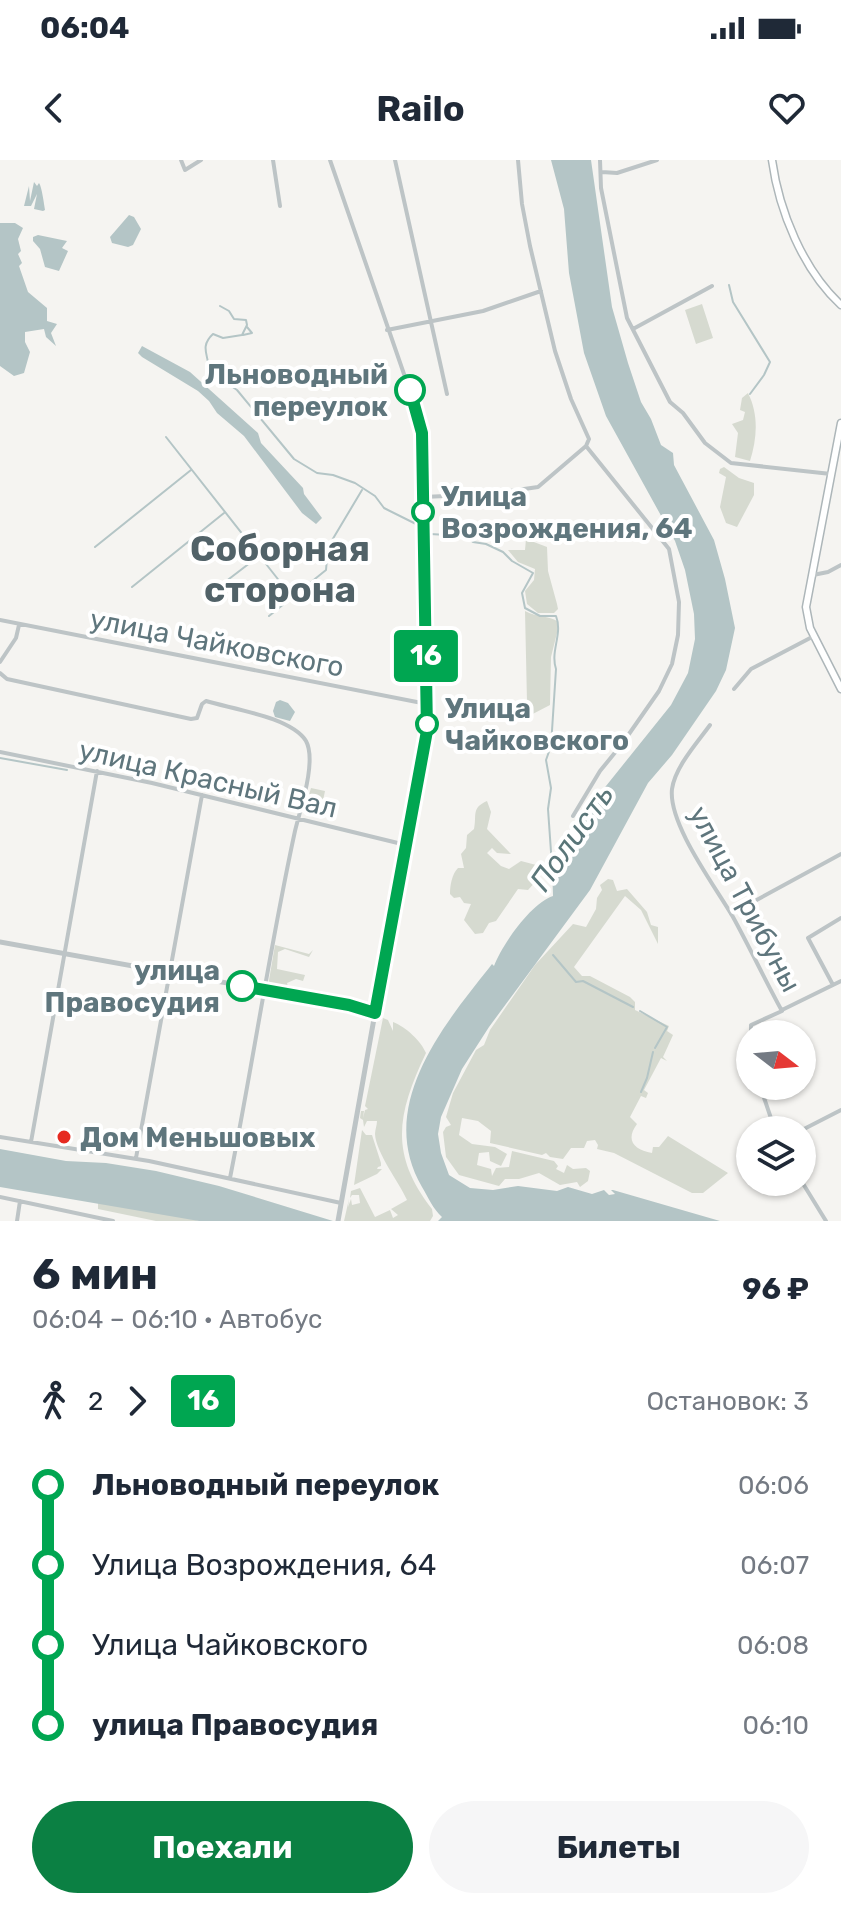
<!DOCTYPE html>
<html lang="ru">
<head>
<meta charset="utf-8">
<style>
	body { margin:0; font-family:Rubik,sans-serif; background:#f6f6f7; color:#1f2937; height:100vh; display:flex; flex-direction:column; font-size:30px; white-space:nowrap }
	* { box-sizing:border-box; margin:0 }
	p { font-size:26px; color:#747a83 }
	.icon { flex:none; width:44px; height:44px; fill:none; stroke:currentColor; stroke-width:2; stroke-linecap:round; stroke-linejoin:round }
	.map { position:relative; height:1061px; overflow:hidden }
	.drawer { display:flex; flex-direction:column; background:#fff; flex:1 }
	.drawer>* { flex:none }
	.badge { padding:0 16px; border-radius:6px; font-size:28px; line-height:52px }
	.needle { width:52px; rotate:106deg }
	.tools { position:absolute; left:736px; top:860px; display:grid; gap:16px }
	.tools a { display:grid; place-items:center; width:80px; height:80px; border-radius:50%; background:#fff; box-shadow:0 2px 6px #0004; font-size:40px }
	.map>.badge { position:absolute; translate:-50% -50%; box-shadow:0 0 0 4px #fff }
	.legs { display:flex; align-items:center; gap:12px; height:88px; padding:0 32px; font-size:26px }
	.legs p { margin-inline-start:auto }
	.head { display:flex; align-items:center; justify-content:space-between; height:136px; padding:0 32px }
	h1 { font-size:44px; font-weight:700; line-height:60px }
	.action { display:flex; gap:16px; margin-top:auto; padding:16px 32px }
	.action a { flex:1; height:92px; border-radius:48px; background:#0b8043; color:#fff; font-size:32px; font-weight:700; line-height:92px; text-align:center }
	.action a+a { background:#f6f6f7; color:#1f2937 }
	ul { padding:0 32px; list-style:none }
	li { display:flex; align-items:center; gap:28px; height:80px; font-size:30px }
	li i { display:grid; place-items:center; width:12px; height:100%; margin:0 10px; background:currentColor }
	li i::after { content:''; width:20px; height:20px; margin:-10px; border:6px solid; border-radius:50%; background:#fff }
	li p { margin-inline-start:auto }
	li:first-child i { background:linear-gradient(#0000 50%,currentColor 0) }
	li:last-child i { background:linear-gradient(currentColor 50%,#0000 0) }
	.status { display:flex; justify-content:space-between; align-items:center; height:56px; padding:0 40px; background:#fff; direction:ltr }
	.status svg { height:22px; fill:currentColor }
	header { display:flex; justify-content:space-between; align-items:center; height:104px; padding:0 32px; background:#fff; font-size:36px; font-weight:700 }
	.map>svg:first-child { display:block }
	.green { fill:#d6dad0 }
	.water { fill:#b4c5c6 }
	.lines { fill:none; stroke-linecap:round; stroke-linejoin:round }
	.stream { stroke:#b4c5c6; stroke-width:2 }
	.secondary-casing { stroke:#adb6b9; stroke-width:9 }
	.minor { stroke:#bdc4c6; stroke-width:4 }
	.tertiary { stroke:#bdc4c6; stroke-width:5 }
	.secondary { stroke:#fff; stroke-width:6 }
	.line-1-casing { stroke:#fff; stroke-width:18 }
	.line-1 { stroke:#00a651; stroke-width:12 }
	.stop-1-dot { fill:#fff; stroke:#00a651; stroke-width:4 }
	.poi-dot { fill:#e62a21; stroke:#fff; stroke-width:3 }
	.labels { text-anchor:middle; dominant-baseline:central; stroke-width:8; stroke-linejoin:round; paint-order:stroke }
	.stop-label { font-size:28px; font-weight:bold; fill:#5f767d; stroke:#fff; text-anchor:end }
	.street-label { font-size:28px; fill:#5f767d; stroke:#fff }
	.poi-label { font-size:28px; font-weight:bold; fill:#5f767d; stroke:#fff; text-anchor:start }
	.water-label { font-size:30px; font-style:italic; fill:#5a7679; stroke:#fff }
	.district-label { font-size:36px; font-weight:bold; fill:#516268; stroke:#fff }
</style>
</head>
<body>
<div class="status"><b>06:04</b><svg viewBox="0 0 49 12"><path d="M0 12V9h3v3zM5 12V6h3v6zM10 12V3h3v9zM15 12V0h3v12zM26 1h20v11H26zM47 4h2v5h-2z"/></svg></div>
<header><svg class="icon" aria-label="back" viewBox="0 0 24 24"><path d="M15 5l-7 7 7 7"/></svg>Railo<svg class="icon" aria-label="heart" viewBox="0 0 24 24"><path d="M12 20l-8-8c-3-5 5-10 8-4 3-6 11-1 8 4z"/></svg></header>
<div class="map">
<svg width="841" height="1061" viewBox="0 0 841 1061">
	<rect width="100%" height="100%" fill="#f5f4f1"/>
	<path class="green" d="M702 144 713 178 696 184 685 150Z
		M748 233C759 255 757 278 750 301L735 297 738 273 732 264 743 260 745 252 740 250 742 238Z
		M724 307 739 318 754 323V335L737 367 726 363 720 347 726 317 719 313 720 309Z
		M526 379 547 387 548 411 557 444 558 449 554 453H538L527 444 525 431 534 420 535 409 518 402 508 390H525Z
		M525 451C536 457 550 456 557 461L558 469 551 497 550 545 525 558 516 557 527 542Z
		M311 628 325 631 320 655 304 651Z
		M487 641 491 652 487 669 511 694 497 693 492 688 487 693 501 706 509 709 521 701 540 706 541 710 539 718 528 730 518 729 496 761 489 763 483 773 475 774 464 760 471 744 464 743 460 737 454 738 450 734C450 725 452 714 458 708H464L461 694 466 688 467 675 474 669C477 655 471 648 487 641Z
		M608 719 613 720 617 731 627 729 647 752 651 765 658 767V784L641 750 625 736 574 807 582 816H590L630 837 635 842V850L669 866 667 871 673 875 663 897 667 901 661 898 644 930 648 933 646 938 641 936 630 957 637 964C625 980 634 990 652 993L653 987H659L668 976 728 1013 703 1033H692L614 993 597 989 598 985 595 980 587 981 584 988H571L563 999 550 997 546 993 542 995 490 983 491 971 478 961 462 958 459 975 472 984 495 987 507 994 501 1006 490 1001 489 992 479 993 477 1005 491 1009 492 1016 496 1008 509 1007 512 991 554 1001 558 1006 556 1009 564 1013 567 1005 573 1009 586 1008 590 1011 588 1021 580 1027 577 1022 560 1025 539 1013 519 1019H505L499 1026 459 1015 446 997 443 972 446 967 451 965 446 957 453 933 476 890 484 885 490 870 535 805 573 764 586 767 596 749 597 738 602 730 600 725Z
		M275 785 309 794 313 790 309 797 285 789 278 792 277 809 305 815 303 821 296 819 287 823 288 827 268 826Z
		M383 858 388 860 393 871V862C406 867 421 881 426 893 397 954 389 994 432 1049L433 1056 430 1061H344L349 1039 348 1047 351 1039 352 1045 360 1043 359 1035H352L350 1038 351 1031 360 1028 375 1057 390 1050 393 1058 398 1055 391 1049 407 1040C399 1022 376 993 375 974 375 970 377 965 377 961H367L364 967 363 960 360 958 361 951H364L363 958 365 950 368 949 365 946Z
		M362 970 366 975H372L381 1003V1006L378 1007 377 1009H382L377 1014 354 1025Z
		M98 1043 193 1059 199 1061H156L98 1049Z"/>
	<path class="water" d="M551 0H591L612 147 628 203 641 242 651 259 661 285 673 293 674 305 714 380 725 419 735 468 726 510 716 531 672 595 648 623 590 730 489 867 462 909 441 957 438 974 441 993 449 1015 470 1028 493 1030 518 1026 557 1031 568 1027 592 1034 604 1030 609 1035 615 1034 611 1030H613L720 1061H438L442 1057C433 1049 428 1037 422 1027 376 948 441 868 489 808L492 804 494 806C502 785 531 743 553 736L552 706 555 716 586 656 606 626 671 545 688 513 695 479 694 454 685 410 675 381 606 256 584 193 569 113 564 49Z
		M34 22 37 26 39 23C42 27 44 45 45 50L43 51 34 49 37 34 31 46H24L29 26 30 41Z
		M129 55 134 57 141 69 133 85 128 87 112 83 110 77Z
		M0 63H15L23 68 18 79 21 91 18 94 22 103 19 106 28 132 47 148V161L57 164 51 173 56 186 46 177 44 169 25 172V182L30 192 24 213 14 216 0 206Z
		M38 75 67 81 62 88 68 91 59 111 45 107 40 89 33 81V77Z
		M142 186 190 212 258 273 261 283 303 328 304 334 322 358 316 364 302 353 244 276 217 253 209 241 198 231 142 197 138 193Z
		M280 540 288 543 295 552 290 561 275 557 273 551 276 542Z
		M0 989 66 1001 106 1003 156 1011 219 1026 333 1061H199L0 1027Z"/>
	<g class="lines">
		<path class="stream" d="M729 125 733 142 770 202 764 215 750 234
			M220 146 229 151 234 159 246 160 247 165 242 175 223 178 213 174C199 187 209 195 209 211L237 230 294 299 317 313 333 315 355 323 375 336 384 348 418 365
			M243 175 252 173 247 167
			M166 277 292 437
			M430 374 465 376 473 382 486 384 503 392 512 401 533 413 522 433 525 448 540 456H556C563 474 550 491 556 509L551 586 546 600 551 628 548 649 552 706
			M95 387 191 310
			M132 427 224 353
			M212 432 259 396
			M269 456 326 410 328 387 362 330
			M0 598 67 610
			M553 795 576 822 583 821 633 847
			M640 851 667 867 655 888
			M641 932 647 918 653 892"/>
		<defs>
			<path id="secondary" d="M772 0C779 51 803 110 841 145
				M841 263 806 447 810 468 841 529"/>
		</defs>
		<use href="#secondary" class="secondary-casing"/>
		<path class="minor" d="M181 0 185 10 201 0
			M273 0 280 46
			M330 0 414 243 422 273 427 571 375 853
			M395 0 447 234
			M518 0 522 44 530 86 555 191 571 239 589 279 586 286 669 389 679 442 678 475 672 504 659 531 622 584 600 611 573 656
			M600 0 601 28 627 158 670 242 683 253 705 283 731 303 831 314
			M602 12 617 13 657 0
			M633 169 712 126
			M387 170 483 151 541 131
			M423 337 490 334 538 327 586 286
			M813 415 828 412 841 405
			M0 460 427 544
			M0 502 16 478 19 465
			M0 513 7 519 191 559 197 558 202 544 206 541C232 549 291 557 306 581 317 601 300 650 295 671 270 786 253 903 230 1018
			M734 529 751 509 814 476
			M710 565C697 583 675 607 672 629 668 664 715 726 733 757 750 788 765 820 782 851L751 865V874
			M0 592 152 623 406 685
			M731 754 841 694
			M833 825 808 778 841 758
			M782 850 841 821
			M760 926 775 970
			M802 970 841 950
			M0 977 149 1001 341 1043
			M31 982 97 611
			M136 998 202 635
			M802 1022 826 1061
			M0 1037 113 1061
			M17 1061 20 1041"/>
		<path class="tertiary" d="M0 782 349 845 375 853 338 1061"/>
		<use href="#secondary" class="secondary"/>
	</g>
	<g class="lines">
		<defs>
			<path id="line-1" d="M242 826 349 845 375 853 427 571 422 273 410 230"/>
		</defs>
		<use href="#line-1" class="line-1-casing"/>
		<use href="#line-1" class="line-1"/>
	</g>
	<g class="stop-1-dot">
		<circle cx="410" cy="230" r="14"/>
		<circle cx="423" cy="352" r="10"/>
		<circle cx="427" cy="564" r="10"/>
		<circle cx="242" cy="826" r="14"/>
	</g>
	<circle class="poi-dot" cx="64" cy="977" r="8"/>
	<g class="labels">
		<g class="stop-label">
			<text x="388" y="214">Льноводный<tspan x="388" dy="32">переулок</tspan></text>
			<text x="441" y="336" text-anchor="start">Улица<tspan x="441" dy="32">Возрождения, 64</tspan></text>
			<text x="445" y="548" text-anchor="start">Улица<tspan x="445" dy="32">Чайковского</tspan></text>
			<text x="220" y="810">улица<tspan x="220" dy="32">Правосудия</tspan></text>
		</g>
		<g class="street-label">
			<text transform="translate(217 483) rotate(11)">улица Чайковского</text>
			<text transform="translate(208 619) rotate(13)">улица Красный Вал</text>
			<text transform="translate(745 739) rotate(62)">улица Трибуны</text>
		</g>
		<g class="poi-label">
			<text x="80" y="977">Дом Меньшовых</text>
		</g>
		<g class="water-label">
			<text transform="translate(572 678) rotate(-55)">Полисть</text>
		</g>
		<g class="district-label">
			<text x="280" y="388">Соборная<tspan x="280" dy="41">сторона</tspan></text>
		</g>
	</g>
</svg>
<div class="tools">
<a><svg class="needle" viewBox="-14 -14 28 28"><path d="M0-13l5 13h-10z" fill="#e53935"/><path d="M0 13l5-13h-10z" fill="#747a83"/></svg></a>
<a><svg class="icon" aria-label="layers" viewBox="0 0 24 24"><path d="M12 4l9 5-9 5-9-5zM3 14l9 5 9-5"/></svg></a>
</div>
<b class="badge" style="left:426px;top:496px;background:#00a651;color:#fff">16</b>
</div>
<section class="drawer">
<div class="head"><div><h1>6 мин</h1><p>06:04 – 06:10 · Автобус</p></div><b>96 ₽</b></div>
<div class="legs"><svg class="icon" aria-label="walk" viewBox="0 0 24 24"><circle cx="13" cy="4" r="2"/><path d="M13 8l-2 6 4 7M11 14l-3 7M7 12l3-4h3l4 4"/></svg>2<svg class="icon" aria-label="forward" viewBox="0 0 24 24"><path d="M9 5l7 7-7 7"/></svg><b class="badge" style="background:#00a651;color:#fff">16</b><p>Остановок: 3</p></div>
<ul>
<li><i style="color:#00a651"></i><b>Льноводный переулок</b><p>06:06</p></li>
<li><i style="color:#00a651"></i><span>Улица Возрождения, 64</span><p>06:07</p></li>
<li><i style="color:#00a651"></i><span>Улица Чайковского</span><p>06:08</p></li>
<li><i style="color:#00a651"></i><b>улица Правосудия</b><p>06:10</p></li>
</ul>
<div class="action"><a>Поехали</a><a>Билеты</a></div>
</section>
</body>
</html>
